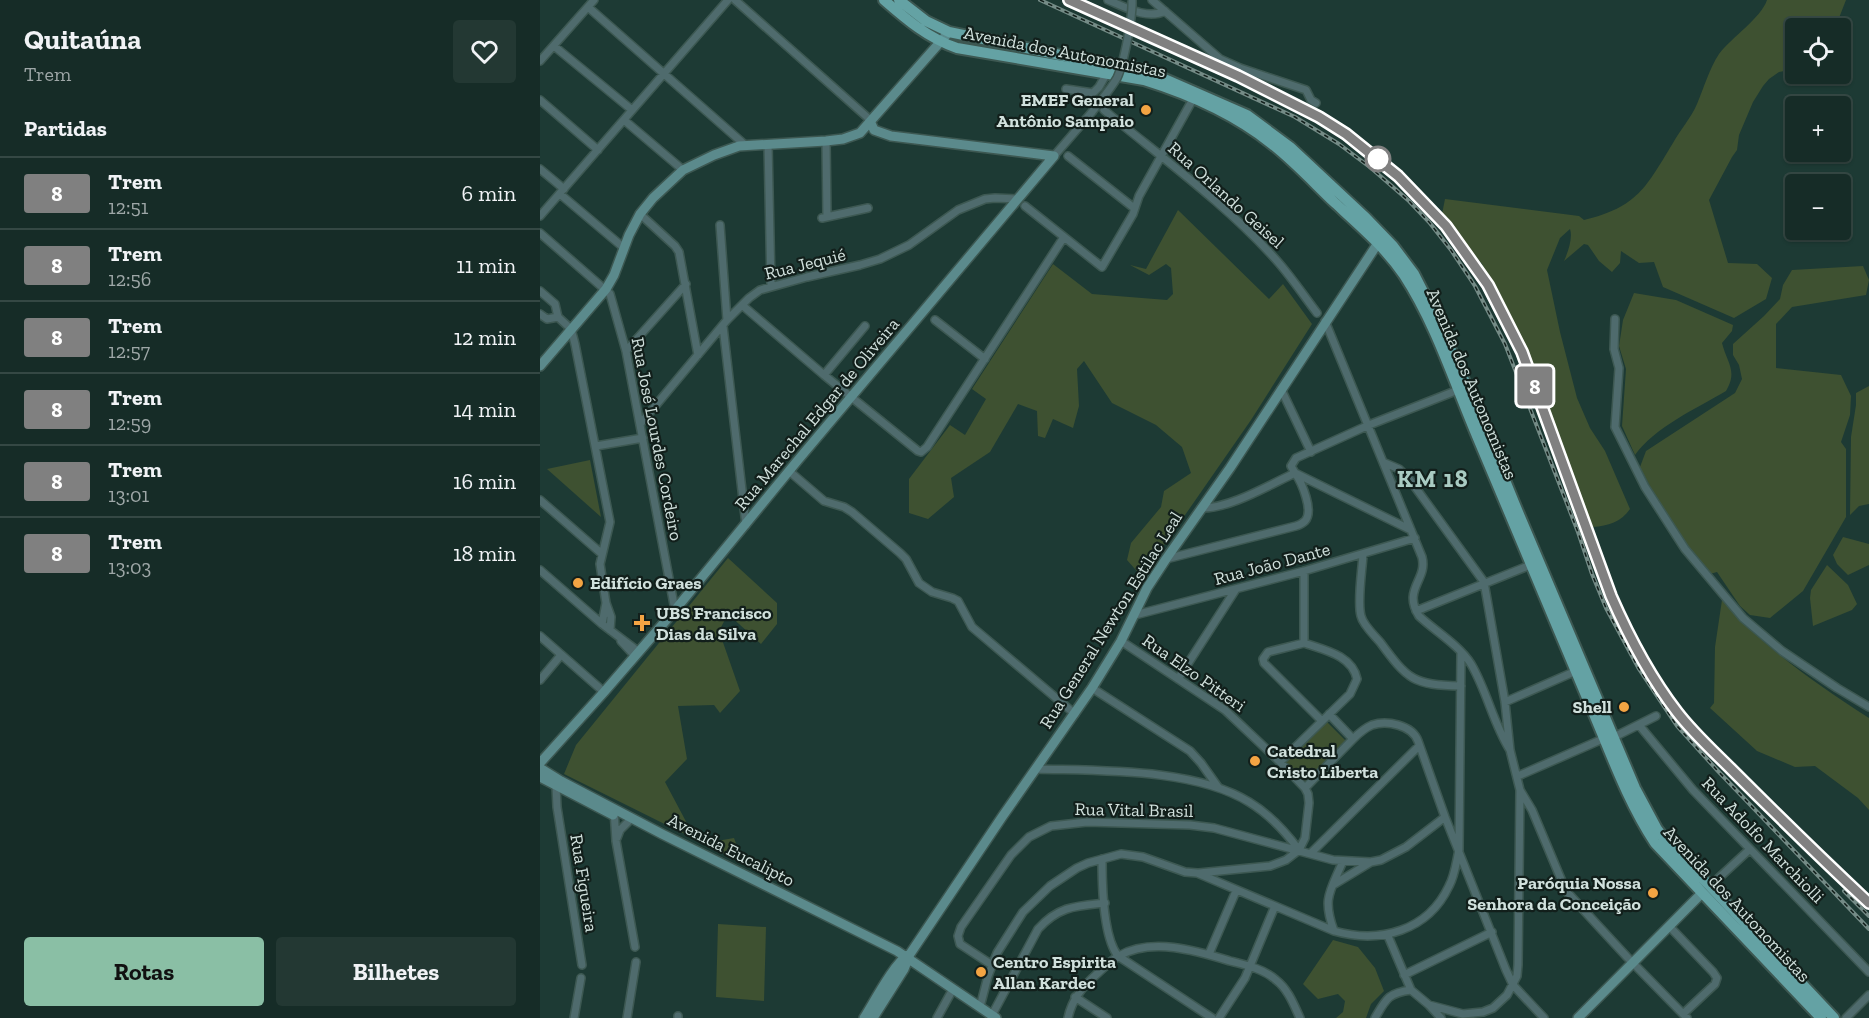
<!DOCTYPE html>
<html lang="pt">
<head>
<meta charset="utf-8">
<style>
	body { margin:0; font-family:"Zilla Slab",serif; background:#233833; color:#f1f3f6; height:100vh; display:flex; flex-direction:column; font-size:22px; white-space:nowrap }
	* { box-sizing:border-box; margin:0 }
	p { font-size:20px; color:#9ea7a7 }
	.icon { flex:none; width:33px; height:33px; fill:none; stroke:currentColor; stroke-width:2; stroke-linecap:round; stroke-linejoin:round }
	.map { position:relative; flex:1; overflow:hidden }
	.side { display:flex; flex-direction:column; background:#162c27; width:540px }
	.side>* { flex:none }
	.badge { padding:0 12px; border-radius:4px; font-size:21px; line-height:39px }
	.controls { position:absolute; left:1245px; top:18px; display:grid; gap:12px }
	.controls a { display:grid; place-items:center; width:66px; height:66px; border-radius:6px; background:#162c27; box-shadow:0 2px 4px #0004,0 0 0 2px #354844; font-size:30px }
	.map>.badge { position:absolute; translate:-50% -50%; box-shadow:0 0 0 3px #fff }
	h2 { padding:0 24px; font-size:22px; line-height:54px }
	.round { display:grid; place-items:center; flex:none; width:63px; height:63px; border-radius:6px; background:#233833 }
	.summary { display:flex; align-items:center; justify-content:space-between; height:102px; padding:0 24px }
	h1 { font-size:28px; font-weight:700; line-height:45px }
	.button { display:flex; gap:12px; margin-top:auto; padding:12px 24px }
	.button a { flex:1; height:69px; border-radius:6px; background:#8abfa5; color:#111; font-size:24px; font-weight:700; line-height:69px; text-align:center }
	.button a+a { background:#233833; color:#f1f3f6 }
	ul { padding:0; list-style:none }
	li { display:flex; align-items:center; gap:18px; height:72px; padding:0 24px; border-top:2px solid #354844 }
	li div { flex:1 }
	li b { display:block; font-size:22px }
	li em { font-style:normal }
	li .badge { min-width:66px; font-weight:700; text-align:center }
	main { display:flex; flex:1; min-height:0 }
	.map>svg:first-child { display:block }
	.green { fill:#3e5131 }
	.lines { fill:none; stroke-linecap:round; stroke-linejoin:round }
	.street-casing { stroke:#3d5852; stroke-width:10 }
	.secondary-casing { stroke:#3d5852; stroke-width:12 }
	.primary-casing { stroke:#3d5852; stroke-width:14 }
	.street { stroke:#4f6b6d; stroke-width:7 }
	.secondary { stroke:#5b8a8c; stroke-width:9 }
	.primary { stroke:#64a2a4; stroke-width:10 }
	.rail-casing { stroke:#748b86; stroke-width:4 }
	.rail { stroke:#121f1b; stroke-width:1.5; stroke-dasharray:4.5; stroke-linecap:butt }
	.street-bridge-casing { stroke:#3d5852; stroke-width:10; stroke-linecap:butt }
	.street-bridge { stroke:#4f6b6d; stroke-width:7 }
	.line-casing { stroke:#fff; stroke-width:14 }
	.line { stroke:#808080; stroke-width:9 }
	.poi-dot { fill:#f4a443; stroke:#121f1b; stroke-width:2 }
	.stop-dot { fill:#fff; stroke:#808080; stroke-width:3 }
	.labels { text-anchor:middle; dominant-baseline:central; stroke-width:4.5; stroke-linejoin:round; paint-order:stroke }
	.street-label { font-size:18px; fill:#d1e1dd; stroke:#121f1b }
	.poi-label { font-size:18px; font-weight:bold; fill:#d1e1dd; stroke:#121f1b; text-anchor:start }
	.district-label { font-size:24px; font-weight:bold; letter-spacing:1.5px; fill:#a9cbc2; stroke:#121f1b }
</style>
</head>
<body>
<main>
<section class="side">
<div class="summary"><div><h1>Quitaúna</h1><p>Trem</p></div><a class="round"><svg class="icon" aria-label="heart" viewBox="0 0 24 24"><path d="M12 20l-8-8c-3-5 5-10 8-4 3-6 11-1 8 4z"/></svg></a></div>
<h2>Partidas</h2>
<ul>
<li><span class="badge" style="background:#808080;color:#fff">8</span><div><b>Trem</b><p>12:51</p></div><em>6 min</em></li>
<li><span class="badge" style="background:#808080;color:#fff">8</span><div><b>Trem</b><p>12:56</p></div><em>11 min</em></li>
<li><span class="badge" style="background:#808080;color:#fff">8</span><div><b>Trem</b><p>12:57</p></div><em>12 min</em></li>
<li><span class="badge" style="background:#808080;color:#fff">8</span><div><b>Trem</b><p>12:59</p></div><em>14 min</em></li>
<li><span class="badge" style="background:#808080;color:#fff">8</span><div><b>Trem</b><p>13:01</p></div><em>16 min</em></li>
<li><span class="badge" style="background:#808080;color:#fff">8</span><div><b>Trem</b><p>13:03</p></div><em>18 min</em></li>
</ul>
<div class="button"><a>Rotas</a><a>Bilhetes</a></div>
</section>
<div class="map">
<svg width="1329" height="1018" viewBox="0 0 1329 1018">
	<rect width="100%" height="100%" fill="#1d3a34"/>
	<path class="green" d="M1227 0H1306L1297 23 1292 28H1256L1255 69 1239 72 1229 79 1223 86 1213 102 1199 135 1197 150 1192 157 1169 200 1188 263 1217 264 1232 278 1226 299 1194 318 1123 287 1114 262 1099 263 1081 251 1080 263 1072 272 1059 261 1048 245 1044 244 1024 261C1028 252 1033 238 1030 229L1020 238 1007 270 1020 332 1037 398 1050 428 1065 451 1090 509C1081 522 1068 526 1053 527L1027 463 983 342 942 264 902 214 905 199 1039 216 1044 220C1098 207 1106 187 1133 143 1140 130 1151 118 1157 104 1164 88 1169 69 1179 54 1192 37 1221 18 1227 0Z
		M638 210 729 299 743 284 772 324 711 420 602 577 587 560 591 543 621 507 624 491 651 473 642 447 616 425 572 403 544 361 537 369 539 406 533 428 513 419 505 438 498 436 497 411 478 404 450 452 411 478 414 497 388 519 369 513V479L410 425 425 435 446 399 432 389 513 264 552 294 627 300 633 294 631 268 626 264 609 275 590 265 606 269Z
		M1323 266 1329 280 1326 295 1252 307 1236 324V368L1301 375 1311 396 1310 415 1301 442 1306 449V517L1263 591 1230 618 1210 615 1200 606 1177 572 1170 574C1142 543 1119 505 1100 467L1106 451 1195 393 1202 379 1199 365 1193 355V344L1224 316 1240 299 1243 285 1252 270Z
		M1094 293 1136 300 1193 325 1192 331 1182 343C1187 363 1198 371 1186 391 1157 408 1114 428 1095 455L1082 426 1086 369 1079 346 1083 320Z
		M1329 386V504L1319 506 1310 515 1311 437 1316 405V393Z
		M50 460 61 517 7 469Z
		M1303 537 1329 544V565L1308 575 1297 564 1293 555Z
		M188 558 237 603V624L221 644 188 614 179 631 200 691 180 713 174 705 138 706 147 759 125 782 150 829 171 842 194 838 200 854 231 872 235 879 24 774 36 745Z
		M1287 565 1308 585 1317 604 1312 610 1273 626 1270 598 1271 590Z
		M1182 600C1223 647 1276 684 1329 718V810L1318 798 1275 766 1255 767 1217 751 1170 708 1174 703 1175 647Z
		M787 722 806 741 765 783 745 763Z
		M178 924 226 927 224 1001 176 997Z
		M793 940 818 947 835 968 844 991 831 1004 826 1018H796L803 1012 805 1001 798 994 778 999 763 984Z"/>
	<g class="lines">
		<defs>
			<path id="street" d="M195 0 327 117 331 123
				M568 0C585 7 607 20 625 11
				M612 0 680 59 700 68 766 90 771 100 776 103
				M48 7 205 145
				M14 46 92 110
				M0 61 54 0
				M526 89 553 93 559 87 567 73
				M0 100 58 150
				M564 110C621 157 690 207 738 262 752 278 764 296 777 313
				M84 120 143 170
				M286 141 287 217
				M228 144 231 286
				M514 156 552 112
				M528 156 594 208
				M0 169 24 189
				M20 194 84 248
				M485 206 562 267 593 214 599 196 653 99
				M100 214 135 246 139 252 158 355
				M0 216 188 0
				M282 218 328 208
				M180 225 187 320
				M0 233 70 294 86 351 135 610
				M0 291 15 304 18 317 31 329 35 344 70 522 60 564 66 603 71 617 70 630
				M202 305 284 375 378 451 381 452 387 447 524 237
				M0 314 7 319 18 317
				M1075 319 1074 349 1079 368 1075 427 1105 487 1145 549 1203 618 1242 651 1297 688 1329 707
				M395 320 445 359
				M785 321 882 557C888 580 862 589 879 616 895 631 919 645 931 664 947 691 953 723 970 750
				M183 326 206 525
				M86 351 146 284
				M284 375 325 326
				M741 389 771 452
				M101 423 187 320 209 298 220 290 267 277 320 265 340 259 369 245 418 210 445 199 455 198 478 199
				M56 446 103 438
				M249 471 284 501 304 507 312 512 360 553 366 559 379 583 392 592 412 598 418 601 432 627 535 714
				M755 473 871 530
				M0 500 62 554
				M661 508C689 509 729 485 755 473L751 466 756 458 829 425 918 390
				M823 555C822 571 817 602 821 616 823 625 834 635 840 642 868 680 873 685 921 686
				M626 559 756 526C759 525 763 523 765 521 774 511 762 483 755 473
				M0 570 62 624 99 652
				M764 571V643
				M876 611 993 564
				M595 615 764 571 875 538
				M62 624 66 603
				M0 636 64 692
				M81 641 95 656
				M581 641 685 710 740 762 765 788 768 794 769 803 765 838 759 850 746 860 730 866 659 873
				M764 643 728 652 723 659 724 663 782 721
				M638 679 696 589
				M0 680 21 655
				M552 688 650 751 661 763 678 787
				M965 702 1036 671
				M789 714 813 739
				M1099 725 1153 790 1329 972
				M1074 737 1116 716
				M740 762 810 694 817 679C812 655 784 650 764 643
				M496 769C560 771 654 768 709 802 729 814 745 831 759 850
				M978 776 1065 738
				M16 786 17 807 42 965
				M765 788 813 739C818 734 825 728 832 725 847 720 872 725 878 741L905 817 966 970 973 985 1004 1018
				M980 790 992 810 1026 891 1087 957 1147 1018
				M74 810 76 841 95 947
				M77 838 80 830 88 822
				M771 853 879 746
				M562 859C562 883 563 937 578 956L672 1018
				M793 885 831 862
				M1170 886 1209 850
				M1129 926 1173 972 1177 978 1175 984 1143 1014
				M794 931C782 898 790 892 803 861
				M848 936 871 990
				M669 954 696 891
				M452 965 420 944 418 936 421 927 471 855 489 837 511 826 547 822 650 825 674 828 793 860 831 862 841 860 866 847 905 817
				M864 975 952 932
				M535 997 567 1018
				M889 1005 901 1018
				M440 1007 448 976 457 953 483 912 510 886 537 868 548 863 581 854 603 857 645 872 657 873 794 931C840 944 888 931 909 886 915 875 916 863 919 850L921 653
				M452 1015 498 929C519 906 536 906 565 903
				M34 1018 41 978
				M87 1018 96 962
				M138 1018V1016
				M397 1018 413 989
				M528 1018C532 999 543 986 558 973 564 968 571 960 579 956 612 937 657 951 690 961 706 965 724 969 736 980 748 989 754 1005 760 1018
				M679 1018 705 978 735 906
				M835 1018C846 999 848 993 871 990L889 1005 923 1014 943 1012 953 1008 967 995 977 976 978 965 980 790 970 750 965 702 944 582 870 480 859 469 845 463
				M1306 1018 1329 995"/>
			<path id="secondary" d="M331 123 334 130 351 136 514 156
				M0 366 66 289 74 275 89 235 100 214 113 198 143 170 174 155 199 146 286 141 303 139 320 133 409 32
				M0 763 64 692 135 610 258 460 514 156
				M0 768 21 781 122 834 357 951 456 1018
				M0 777 73 815
				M324 1018C333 1004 355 962 368 955
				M333 1018 364 969 370 954 462 817 552 688 581 641 607 588 626 559 690 468 838 243
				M1038 1018 1162 893"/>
			<path id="primary" d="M344 0C367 20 388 38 417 48L604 80C649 94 696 115 732 144 755 162 774 183 795 203 819 225 845 247 864 275 896 324 914 382 937 436 974 524 1011 612 1048 700 1069 748 1086 799 1115 843L1281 1018
				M359 0 386 21 409 32 535 58 604 70 707 115 750 147 826 218 853 246 874 274 900 325 924 380 975 505 1095 788 1117 829 1130 846 1170 886 1294 1018"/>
		</defs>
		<use href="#street" class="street-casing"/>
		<use href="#secondary" class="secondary-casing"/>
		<use href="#primary" class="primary-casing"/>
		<use href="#street" class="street"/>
		<use href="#secondary" class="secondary"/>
		<use href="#primary" class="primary"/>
		<defs>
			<path id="rail" d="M500 0 755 117 799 144 831 168 869 201 889 222 911 250 935 286 965 344 1038 532 1052 574 1066 608 1099 669 1137 726 1176 769 1329 929
				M529 0 698 77 779 117 806 134 858 176 906 226 948 285 983 352 1071 596 1083 623
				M1157 736 1272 850 1329 903
				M1304 891 1329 916"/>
		</defs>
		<use href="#rail" class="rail-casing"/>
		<use href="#rail" class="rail"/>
		<defs>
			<path id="street-bridge" d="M552 112C560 101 570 90 577 78 584 63 593 16 592 0"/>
		</defs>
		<use href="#street-bridge" class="street-bridge-casing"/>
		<use href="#street-bridge" class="street-bridge"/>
	</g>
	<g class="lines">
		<defs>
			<path id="line" d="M529 0 698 76 779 117 806 134 858 176 906 226 948 285 982 352 1071 596C1089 637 1110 677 1137 712 1153 733 1172 750 1191 769 1236 814 1282 859 1329 903"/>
		</defs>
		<use href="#line" class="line-casing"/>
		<use href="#line" class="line"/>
	</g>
	<g class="poi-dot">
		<circle cx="606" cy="110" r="6"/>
		<circle cx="38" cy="583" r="6"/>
		<path d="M99 614h6v6h6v6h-6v6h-6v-6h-6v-6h6z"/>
		<circle cx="1084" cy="707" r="6"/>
		<circle cx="715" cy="761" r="6"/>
		<circle cx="1113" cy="893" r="6"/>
		<circle cx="441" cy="972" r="6"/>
	</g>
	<circle class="stop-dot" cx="838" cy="159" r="12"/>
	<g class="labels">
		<g class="street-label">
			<text transform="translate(525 52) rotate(11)">Avenida dos Autonomistas</text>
			<text transform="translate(686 195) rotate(42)">Rua Orlando Geisel</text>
			<text transform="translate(265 264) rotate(-14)">Rua Jequié</text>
			<text transform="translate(932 384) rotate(67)">Avenida dos Autonomistas</text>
			<text transform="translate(277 414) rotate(-50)">Rua Marechal Edgar de Oliveira</text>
			<text transform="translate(117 439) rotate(79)">Rua José Lourdes Cordeiro</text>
			<text transform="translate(732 564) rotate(-15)">Rua João Dante</text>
			<text transform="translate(571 620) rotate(-58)">Rua General Newton Estilac Leal</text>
			<text transform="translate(654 673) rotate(35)">Rua Elzo Pitteri</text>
			<text transform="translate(594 810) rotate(1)">Rua Vital Brasil</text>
			<text transform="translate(1223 840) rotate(46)">Rua Adolfo Marchiolli</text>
			<text transform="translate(191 850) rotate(27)">Avenida Eucalipto</text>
			<text transform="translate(44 883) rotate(81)">Rua Figueira</text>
			<text transform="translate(1197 904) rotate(47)">Avenida dos Autonomistas</text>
		</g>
		<g class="poi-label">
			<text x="594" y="100" text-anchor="end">EMEF General<tspan x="594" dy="21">Antônio Sampaio</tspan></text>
			<text x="50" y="583">Edifício Graes</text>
			<text x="116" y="613">UBS Francisco<tspan x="116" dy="21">Dias da Silva</tspan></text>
			<text x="1072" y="707" text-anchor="end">Shell</text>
			<text x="727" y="751">Catedral<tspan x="727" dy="21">Cristo Liberta</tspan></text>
			<text x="1101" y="883" text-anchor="end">Paróquia Nossa<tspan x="1101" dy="21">Senhora da Conceição</tspan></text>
			<text x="453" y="962">Centro Espirita<tspan x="453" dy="21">Allan Kardec</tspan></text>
		</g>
		<g class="district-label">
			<text x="893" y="478">KM 18</text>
		</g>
	</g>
</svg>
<div class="controls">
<a><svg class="icon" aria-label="locate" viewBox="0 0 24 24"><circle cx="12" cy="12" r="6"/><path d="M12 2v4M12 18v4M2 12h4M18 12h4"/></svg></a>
<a>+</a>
<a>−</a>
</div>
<b class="badge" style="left:995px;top:386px;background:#808080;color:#fff">8</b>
</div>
</main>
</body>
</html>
